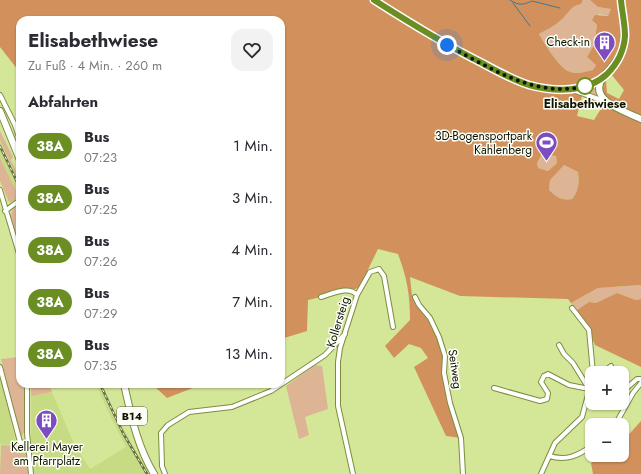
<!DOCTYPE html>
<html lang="de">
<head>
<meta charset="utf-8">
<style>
	body { margin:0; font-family:Jost,sans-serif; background:#f2f2f3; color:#2b2b33; height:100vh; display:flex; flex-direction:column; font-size:15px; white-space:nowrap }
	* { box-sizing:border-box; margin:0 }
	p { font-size:13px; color:#7c7c81 }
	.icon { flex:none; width:22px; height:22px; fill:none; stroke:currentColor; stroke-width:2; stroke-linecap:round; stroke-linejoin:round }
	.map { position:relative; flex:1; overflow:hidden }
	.drawer { position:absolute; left:16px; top:16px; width:269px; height:372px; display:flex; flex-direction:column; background:#fff; border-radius:12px; box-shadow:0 1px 3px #0004 }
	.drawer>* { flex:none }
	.badge { padding:0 8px; border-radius:13px; font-size:14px; line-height:26px }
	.buttons { position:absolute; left:585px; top:366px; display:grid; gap:8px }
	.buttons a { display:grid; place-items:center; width:44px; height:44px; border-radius:8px; background:#fff; box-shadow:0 1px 3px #0004; font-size:20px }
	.you { position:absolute; width:20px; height:20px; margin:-10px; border:3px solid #fff; border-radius:50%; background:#1a73e8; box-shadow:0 0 0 6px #1a73e833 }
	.map>.badge { position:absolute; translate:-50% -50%; box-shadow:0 0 0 2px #fff }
	h2 { padding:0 12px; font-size:15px; line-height:36px }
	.round { display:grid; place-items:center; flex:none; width:42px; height:42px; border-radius:12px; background:#f2f2f3 }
	.head { display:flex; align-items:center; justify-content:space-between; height:68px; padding:0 12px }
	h1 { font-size:19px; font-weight:700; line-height:30px }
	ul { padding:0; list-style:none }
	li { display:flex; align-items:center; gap:12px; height:52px; padding:0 12px }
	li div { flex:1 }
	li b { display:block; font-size:15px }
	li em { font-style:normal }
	li .badge { min-width:44px; font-weight:700; text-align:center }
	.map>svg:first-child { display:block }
	.built { fill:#c7db84 }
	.green { fill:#ddb494 }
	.forest { fill:#d2915c; fill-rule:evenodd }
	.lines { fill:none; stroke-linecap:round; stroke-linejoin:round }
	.stream { stroke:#417794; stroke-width:1 }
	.street-casing { stroke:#7d8d40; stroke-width:6 }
	.secondary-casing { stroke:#7d8d40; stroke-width:8 }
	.primary-casing { stroke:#7d8d40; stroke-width:8 }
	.street { stroke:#fff; stroke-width:4 }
	.secondary { stroke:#fff; stroke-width:6 }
	.primary { stroke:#fff; stroke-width:6 }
	.rail-casing { stroke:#667143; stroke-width:2.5 }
	.rail { stroke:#fdfff7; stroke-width:1; stroke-dasharray:3; stroke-linecap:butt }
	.line-casing { stroke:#fff; stroke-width:9 }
	.line { stroke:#6b8e23; stroke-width:6 }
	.walk { stroke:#0f1400; stroke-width:4; stroke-dasharray:0 7.2 }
	.stop-dot { fill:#fff; stroke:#6b8e23; stroke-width:2 }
	.labels { text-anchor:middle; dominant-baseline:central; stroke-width:3; stroke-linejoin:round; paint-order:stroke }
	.shield { fill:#fdfff7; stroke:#565a4a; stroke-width:1 }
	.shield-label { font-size:11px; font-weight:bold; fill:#0f1400 }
	.poi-label { font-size:12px; fill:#0f1400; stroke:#fdfff7; text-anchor:end }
	.stop-label { font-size:12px; font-weight:bold; fill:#0f1400; stroke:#fdfff7 }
	.street-label { font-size:12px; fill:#0f1400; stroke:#fdfff7 }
</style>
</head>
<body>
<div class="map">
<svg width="641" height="474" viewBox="0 0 641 474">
	<rect width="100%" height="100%" fill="#d4e798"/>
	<path class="built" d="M0 140 20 184 19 197 0 158Z
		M0 376 10 417 17 446 0 444Z
		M96 384H103L113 410 149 474H34L31 442V396L52 392 74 444 90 469 126 447 111 418Z"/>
	<path class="green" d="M583 0H590L598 7 611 9 608 16 599 14 594 23 597 25 594 45 587 57 596 65 593 70C584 72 576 75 568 71 559 67 544 43 539 34L560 21 573 6 581 4Z
		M597 83 598 97 579 90Z
		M0 131 13 157 11 160 20 179V184L0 140Z
		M542 154 556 156 557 163 548 171 538 168 537 163Z
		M0 158 19 197 11 202H9L0 181Z
		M564 165 578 172V192L572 199C561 201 557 197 549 190L550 179Z
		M20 205V249L9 217 13 209Z
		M641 285V299L636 300 617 293 596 303 589 302 577 310 571 303 598 288Z
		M20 357V384H24V432L21 438 1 359Z
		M315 365 322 366 328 409 305 417 309 435 299 439 286 386Z
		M31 384H50L52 392 31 396Z
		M1 445 17 446 18 453H26V457L20 459V461L27 460 28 474H0Z"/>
	<path class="forest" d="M0 0H583L581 4C570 6 569 13 561 20 556 25 546 30 539 34 544 43 559 67 568 71 576 75 584 72 593 70L596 65 587 57 594 45 597 25 592 20 595 15 608 16 611 9 598 7 590 0H641V285L598 288 571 303 568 299 460 296 410 277 412 296 424 311 422 313 428 320 445 354 444 371 451 405 461 438 446 436 414 367 428 358 421 348 409 344 394 358 385 346 410 320C410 294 407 278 398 254L378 249 359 288 308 300 307 331 281 339V20H20V76L18 70 0 47ZM611 74 624 90 619 99 607 93 606 80ZM597 84 598 97 579 90ZM582 96 602 107 594 120 577 116ZM542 154 556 156 557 163 548 171 538 168 537 163ZM564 165 578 172C579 183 579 191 572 199 561 201 557 197 549 190L550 180Z
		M617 293 636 300 641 299V367L595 345 586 323 577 310 589 302 596 303Z
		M156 384H203L167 398 154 386Z
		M641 421V474H593L591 463 603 455H622V442Z"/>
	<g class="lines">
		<path class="stream" d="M510 0C519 6 523 5 532 1L560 8
			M513 3 530 26"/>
		<defs>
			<path id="street" d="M374 0C411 23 447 46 485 65 504 74 522 84 542 88 563 91 583 89 602 79
				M573 90 604 101
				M0 95 15 125 20 140
				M0 190 20 257
				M5 211 20 200
				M321 297C332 294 349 285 357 295
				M415 297 419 305 430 318 439 337 445 356 444 373 450 403 461 438 463 474
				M572 308 589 330 593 373
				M559 345 564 354 573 363 589 389
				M0 367 20 442 27 444
				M602 373 611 366
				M27 384V433L31 474
				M494 388 540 401 547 399 548 393 541 382 544 376 548 374 569 385 589 389
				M622 392 637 379H641
				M615 425 633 393 641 383
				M549 456C567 461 577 456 592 446
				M165 474 162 466 161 433 168 425 189 412 232 407 271 391 325 355 345 334
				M353 474 338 406V362L340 348 357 295 370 272 379 269 384 276 393 327
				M541 474 555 443 582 417 592 380"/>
			<path id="secondary" d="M621 0C623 16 627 33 622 49 619 62 609 68 602 79 588 101 627 112 641 119"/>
			<path id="primary" d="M0 111 20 160
				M124 384C131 415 137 446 154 474"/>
		</defs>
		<use href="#street" class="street-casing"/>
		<use href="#secondary" class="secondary-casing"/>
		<use href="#primary" class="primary-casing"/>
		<use href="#street" class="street"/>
		<use href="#secondary" class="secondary"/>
		<use href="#primary" class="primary"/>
		<defs>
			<path id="rail" d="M0 146 20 188
				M100 384 123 433 147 474"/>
		</defs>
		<use href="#rail" class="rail-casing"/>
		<use href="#rail" class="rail"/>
	</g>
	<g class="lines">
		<defs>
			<path id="line" d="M374 0C410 23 444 44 482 63 497 71 513 80 529 85 554 92 587 93 607 74 617 64 624 51 625 36 625 24 622 12 621 0"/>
		</defs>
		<use href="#line" class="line-casing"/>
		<use href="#line" class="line"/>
		<path class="walk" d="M447 45C489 67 535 99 585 86"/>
	</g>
	<defs>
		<symbol id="building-pin" viewBox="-11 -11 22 30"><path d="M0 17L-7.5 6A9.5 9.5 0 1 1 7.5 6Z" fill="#7d4bc2" stroke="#fdfff7"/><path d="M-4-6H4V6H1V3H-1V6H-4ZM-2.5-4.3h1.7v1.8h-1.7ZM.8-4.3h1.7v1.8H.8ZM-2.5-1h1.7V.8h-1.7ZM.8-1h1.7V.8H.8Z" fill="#fff"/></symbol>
		<symbol id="stadium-pin" viewBox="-11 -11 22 30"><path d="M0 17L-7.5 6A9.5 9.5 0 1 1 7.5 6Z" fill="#7d4bc2" stroke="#fdfff7"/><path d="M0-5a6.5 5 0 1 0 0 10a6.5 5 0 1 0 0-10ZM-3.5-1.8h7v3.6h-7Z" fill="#fff"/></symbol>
	</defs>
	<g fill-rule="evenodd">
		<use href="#building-pin" x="592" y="30" width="25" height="34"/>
		<use href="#stadium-pin" x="534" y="130" width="25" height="34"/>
		<use href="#building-pin" x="34" y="408" width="25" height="34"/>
	</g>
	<circle class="stop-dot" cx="585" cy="86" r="8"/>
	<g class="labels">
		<rect class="shield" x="117" y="407" width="30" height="18" rx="3"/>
		<g class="shield-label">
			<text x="132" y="416">B14</text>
		</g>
		<g class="poi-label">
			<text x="590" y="42">Check-in</text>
			<text x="532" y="136">3D-Bogensportpark<tspan x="532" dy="14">Kahlenberg</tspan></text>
			<text x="47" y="447" text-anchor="middle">Kellerei Mayer<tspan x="47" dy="14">am Pfarrplatz</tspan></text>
		</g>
		<g class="stop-label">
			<text x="585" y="104">Elisabethwiese</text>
		</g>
		<g class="street-label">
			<text transform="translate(338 322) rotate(-73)">Kollersteig</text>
			<text transform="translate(455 369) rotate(82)">Seitweg</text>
		</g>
	</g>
</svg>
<div class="buttons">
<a>+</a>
<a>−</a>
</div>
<div class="you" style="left:447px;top:45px"></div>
<section class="drawer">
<div class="head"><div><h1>Elisabethwiese</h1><p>Zu Fuß · 4 Min. · 260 m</p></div><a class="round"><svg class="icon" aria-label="heart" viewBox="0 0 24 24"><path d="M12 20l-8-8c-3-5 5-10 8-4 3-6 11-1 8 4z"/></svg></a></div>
<h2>Abfahrten</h2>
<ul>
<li><span class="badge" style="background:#6b8e23;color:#fff">38A</span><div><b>Bus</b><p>07:23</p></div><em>1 Min.</em></li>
<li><span class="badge" style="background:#6b8e23;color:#fff">38A</span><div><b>Bus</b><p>07:25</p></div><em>3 Min.</em></li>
<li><span class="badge" style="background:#6b8e23;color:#fff">38A</span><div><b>Bus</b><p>07:26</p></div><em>4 Min.</em></li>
<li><span class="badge" style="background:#6b8e23;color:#fff">38A</span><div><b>Bus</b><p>07:29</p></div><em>7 Min.</em></li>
<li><span class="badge" style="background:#6b8e23;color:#fff">38A</span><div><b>Bus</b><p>07:35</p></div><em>13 Min.</em></li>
</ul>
</section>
</div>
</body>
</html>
